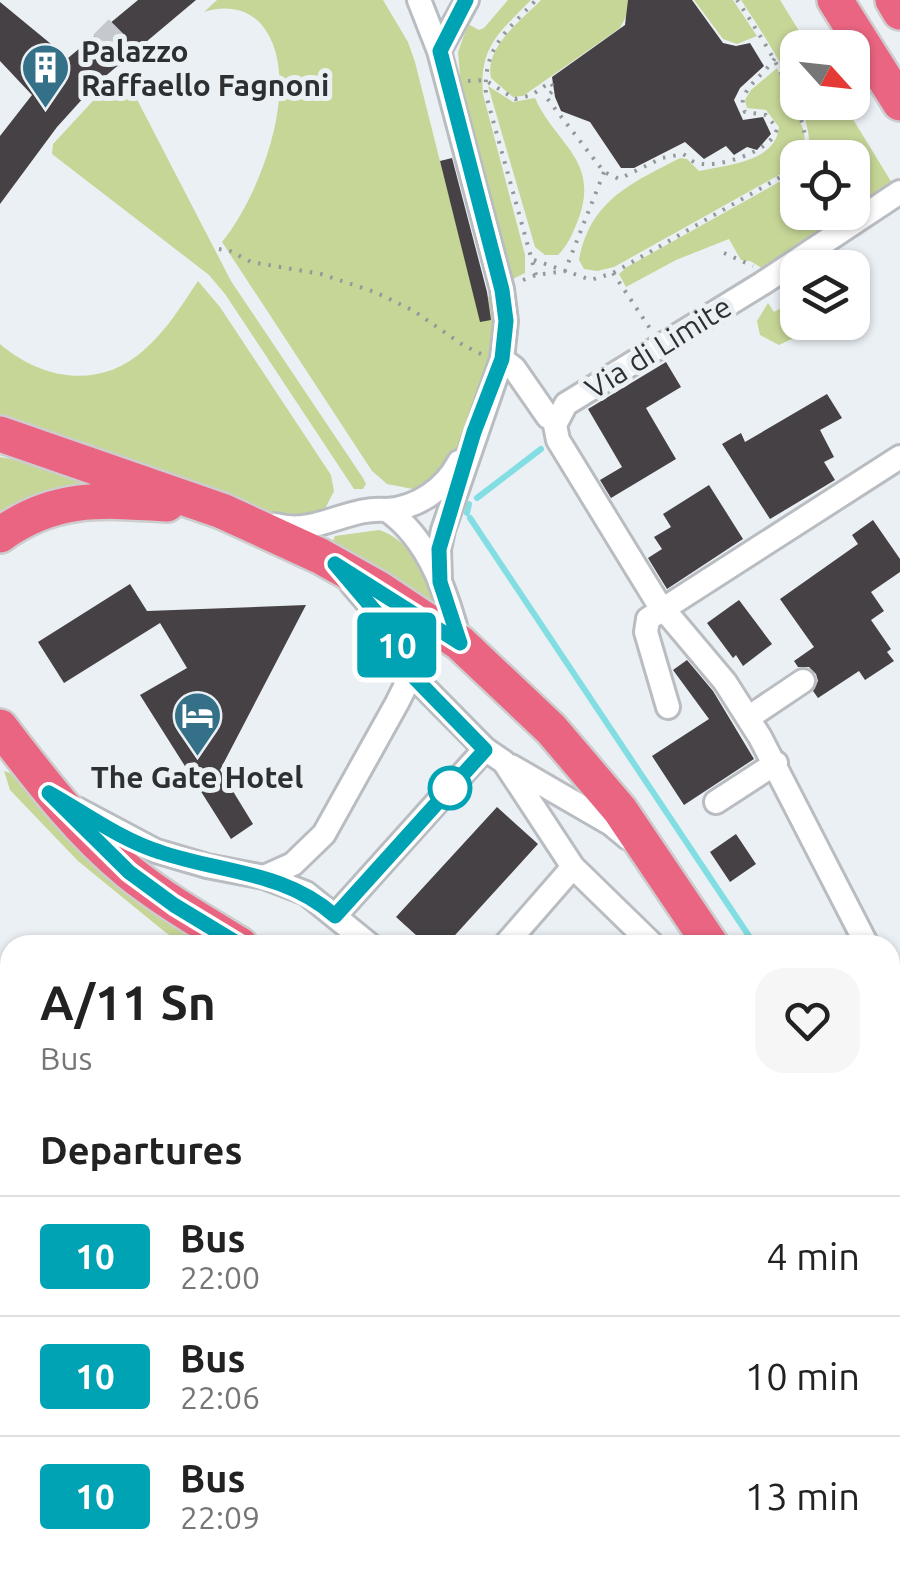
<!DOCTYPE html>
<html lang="en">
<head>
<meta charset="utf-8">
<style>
	body { margin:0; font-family:Ubuntu,sans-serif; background:#f6f6f6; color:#222; height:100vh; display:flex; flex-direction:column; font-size:38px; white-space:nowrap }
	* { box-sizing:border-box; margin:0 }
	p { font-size:32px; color:#767676 }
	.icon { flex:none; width:55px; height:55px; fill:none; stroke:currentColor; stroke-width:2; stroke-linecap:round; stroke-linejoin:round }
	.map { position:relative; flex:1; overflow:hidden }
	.panel { position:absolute; left:0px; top:935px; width:900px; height:642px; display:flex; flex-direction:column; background:#fff; border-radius:30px 30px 0 0; box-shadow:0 2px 8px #0004 }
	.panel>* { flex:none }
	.badge { padding:0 20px; border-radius:8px; font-size:35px; line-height:65px }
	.needle { width:65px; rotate:117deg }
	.controls { position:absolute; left:780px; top:30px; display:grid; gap:20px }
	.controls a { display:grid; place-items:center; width:90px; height:90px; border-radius:20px; background:#fff; box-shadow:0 2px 8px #0004; font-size:50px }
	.map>.badge { position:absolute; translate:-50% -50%; box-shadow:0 0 0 5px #fff }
	h2 { padding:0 40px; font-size:38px; line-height:90px }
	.round { display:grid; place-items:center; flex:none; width:105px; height:105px; border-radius:30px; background:#f6f6f6 }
	.headline { display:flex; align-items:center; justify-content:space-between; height:170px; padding:0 40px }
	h1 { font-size:48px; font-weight:600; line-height:75px }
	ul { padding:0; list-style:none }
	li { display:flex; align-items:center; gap:30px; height:120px; padding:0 40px; border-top:2px solid #e0e0e0 }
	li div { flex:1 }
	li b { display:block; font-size:38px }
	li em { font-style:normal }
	li .badge { min-width:110px; font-weight:700; text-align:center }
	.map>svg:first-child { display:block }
	.green { fill:#c6d697 }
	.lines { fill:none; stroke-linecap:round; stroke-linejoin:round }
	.stream { stroke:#82dee2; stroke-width:6 }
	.building { fill:#454144 }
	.minor-tunnel { stroke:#c5c9ce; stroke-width:22; stroke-dasharray:22 11; stroke-linecap:butt }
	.minor-casing { stroke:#b9bdc2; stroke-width:28 }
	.highway-casing { stroke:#cdcdce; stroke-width:40 }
	.path { stroke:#94989b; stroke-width:4; stroke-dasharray:2.5 8; stroke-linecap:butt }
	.minor { stroke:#fff; stroke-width:22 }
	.highway { stroke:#ea6581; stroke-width:35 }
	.line-casing { stroke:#fff; stroke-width:22 }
	.line { stroke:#00a3b4; stroke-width:15 }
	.stop-dot { fill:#fff; stroke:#00a3b4; stroke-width:5 }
	.labels { text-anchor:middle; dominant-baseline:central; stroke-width:10; stroke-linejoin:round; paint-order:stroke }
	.poi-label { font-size:30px; font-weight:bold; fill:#2d2f31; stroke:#ebf0f5; text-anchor:start }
	.street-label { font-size:30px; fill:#2d2f31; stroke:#ebf0f5 }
</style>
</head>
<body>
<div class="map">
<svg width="900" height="1577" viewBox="0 0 900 1577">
	<rect width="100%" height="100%" fill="#ebf0f5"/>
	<path class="green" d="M217 0H383L408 42 415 62 473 292 493 298C503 352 473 406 455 456L448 469 418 490 387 484 372 471 222 242C260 196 306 77 261 24 247 8 224 5 204 12Z
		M508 0H531C500 32 479 46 483 94L525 255V273L511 280 461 88 458 52 468 24 479 30 484 28Z
		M541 0H628V13L620 28 523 96 513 97 491 78C484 47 522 20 541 0Z
		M694 0H733L757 36 737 44 723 39Z
		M741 0H780L809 47 798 48V102L843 103 892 183 853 209 852 158 808 157C819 116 764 35 741 0Z
		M777 68 804 131 805 147 795 166 614 267 597 271 584 269 579 260C590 200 632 183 680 158L687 159 699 171C727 165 776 162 779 127L766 110 747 108 745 100 751 90Z
		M117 75 128 82 231 281 363 478 366 484 363 489H354L225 294 209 275 52 154 53 144Z
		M488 86 513 102 535 98C555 144 601 160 578 220 573 233 568 245 558 255H545L535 247Z
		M797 172 798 212 848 213 762 268 750 261 741 260 729 239 676 260 626 287 619 274 627 267Z
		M198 281 220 307 331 475 334 491 326 507 321 514 303 521 246 510 0 419V344C42 380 100 390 144 350 166 331 182 305 198 281Z
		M768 303 774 312 781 308 798 336 779 345 760 335 757 321Z
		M0 457 74 470 123 487 0 523Z
		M379 530C410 539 432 580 438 610L332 543 335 536Z
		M4 771 10 773C66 840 131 895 202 945H184L165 932 78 861 10 790Z"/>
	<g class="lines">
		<path class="stream" d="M477 498 541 449
			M467 513 469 504
			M470 518 755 945
			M890 1148 900 1163"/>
	</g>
	<path class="building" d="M138 0H196L96 84 57 127 0 204V136L32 95 0 61V2L68 58Z
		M628 0H692L723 43 736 46 750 43 764 66 740 88 734 100 743 120 763 117 771 134 757 150 747 147 734 155 726 146 704 159 685 142 634 168H621L590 122 561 111 555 97 552 77 625 25Z
		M452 158 487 292 491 320 480 322 440 161Z
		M666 362 681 387 646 408 676 459 611 498 600 480 622 467 588 409Z
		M827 394 842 418 820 430 834 457 824 462 835 480 770 519 722 444 741 433 745 442Z
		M709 485 743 539 667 589 648 558 662 549 654 537 671 527 663 514Z
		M873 520 900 559V572L871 592 884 611 871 620 891 649 887 652 894 661 865 680 859 671 818 698 813 691 818 681 816 674 809 667H798L794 661 814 647 780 599 858 544 852 535Z
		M130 584 147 611 306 605 220 770 253 824 231 839 140 695 187 668 160 623 64 683 38 642Z
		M739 600 772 644 743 666 736 655 733 658 707 623Z
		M687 660 713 691 754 759 684 805 652 756 709 719 673 670Z
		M497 807 538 844 446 945H427L396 917Z
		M736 834 756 864 730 882 710 852Z"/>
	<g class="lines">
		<path class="minor-tunnel" d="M101 27 119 45 128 62"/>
		<defs>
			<path id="minor" d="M419 0 439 51 502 289 506 321 502 359 443 530 439 549 440 583
				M439 51 467 0
				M502 359 514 368 548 417 556 420
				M387 510C417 508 445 489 459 462
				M275 525C317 536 347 506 387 510 431 541 446 594 460 643
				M351 583 391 630 407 670 485 749 504 762 573 867 653 945
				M668 707 646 632 648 619 900 457
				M748 718 803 681
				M511 766 611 824 628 838
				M716 802 776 763
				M77 809 156 851 207 866 264 877 306 893 370 945
				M264 877 293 864 324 834 397 703 405 687 407 670
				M335 916 485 749
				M505 945 573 867
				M867 945 760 737 725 682 656 600 558 440 555 425 566 404 763 283 900 192
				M890 990 900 1010"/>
			<path id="highway" d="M835 0 900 103
				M893 0 900 12
				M0 434 222 511 320 556 379 589 460 643 551 729 620 810 711 945
				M0 535C55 495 103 500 167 504
				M0 727C40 779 78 830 129 872 164 900 202 922 240 945
				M890 1210 900 1224
				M890 1470 900 1493"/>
		</defs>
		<use href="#minor" class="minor-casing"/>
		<use href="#highway" class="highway-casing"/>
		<path class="path" d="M737 0C758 31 817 122 804 158
			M468 81 485 80 515 99 532 95 550 82 555 89 546 97 604 172 619 179 662 158 683 154C688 157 692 162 697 163 717 169 774 151 777 128L766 115 745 112C734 92 765 75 775 58
			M219 249 230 251 251 262 321 274 375 292 414 311 463 345 483 355
			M724 253 753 266
			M534 260 591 280 613 273 798 167
			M613 273 651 330
			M536 275 486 95C483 47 506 32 536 0
			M523 280 536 275 565 271 604 172
			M0 1132 10 1128
			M0 1158 10 1163
			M480 1568 488 1577"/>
		<use href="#minor" class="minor"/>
		<use href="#highway" class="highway"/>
	</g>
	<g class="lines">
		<defs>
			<path id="line" d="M240 945 174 905 129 872 49 793C85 813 121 840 160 852 222 873 284 871 335 916L485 750 407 670 391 630 335 564 460 643 440 582 439 549 474 432 502 359 506 321 502 290 440 51 466 0"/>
		</defs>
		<use href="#line" class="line-casing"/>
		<use href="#line" class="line"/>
	</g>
	<defs>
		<symbol id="building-pin" viewBox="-11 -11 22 30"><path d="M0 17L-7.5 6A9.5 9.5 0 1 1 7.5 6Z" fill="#347188" stroke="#ebf0f5"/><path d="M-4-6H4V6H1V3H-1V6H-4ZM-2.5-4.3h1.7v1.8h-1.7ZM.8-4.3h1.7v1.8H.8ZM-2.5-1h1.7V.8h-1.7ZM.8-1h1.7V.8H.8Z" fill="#fff"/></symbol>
		<symbol id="hotel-pin" viewBox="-11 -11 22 30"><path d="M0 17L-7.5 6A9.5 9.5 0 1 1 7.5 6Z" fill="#347188" stroke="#ebf0f5"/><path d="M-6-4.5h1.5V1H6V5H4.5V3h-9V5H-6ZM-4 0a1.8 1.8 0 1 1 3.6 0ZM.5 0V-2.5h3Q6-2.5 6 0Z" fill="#fff"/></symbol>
	</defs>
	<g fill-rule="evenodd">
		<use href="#building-pin" x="18" y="40" width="55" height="75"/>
		<use href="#hotel-pin" x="170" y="688" width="55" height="75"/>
	</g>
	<circle class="stop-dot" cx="450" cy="788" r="20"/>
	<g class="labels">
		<g class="poi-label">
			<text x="81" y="51">Palazzo<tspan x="81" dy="34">Raffaello Fagnoni</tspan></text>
			<text x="197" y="777" text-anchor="middle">The Gate Hotel</text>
		</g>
		<g class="street-label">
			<text transform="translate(658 347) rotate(-32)">Via di Limite</text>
		</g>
	</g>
</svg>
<div class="controls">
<a><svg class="needle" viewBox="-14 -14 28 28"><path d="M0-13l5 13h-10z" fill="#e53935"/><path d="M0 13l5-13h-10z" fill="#767676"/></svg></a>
<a><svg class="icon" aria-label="locate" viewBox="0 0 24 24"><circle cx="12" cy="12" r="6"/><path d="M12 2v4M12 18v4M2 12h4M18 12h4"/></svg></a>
<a><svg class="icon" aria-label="layers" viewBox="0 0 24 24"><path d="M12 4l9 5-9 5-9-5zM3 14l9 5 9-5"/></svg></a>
</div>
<b class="badge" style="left:397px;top:645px;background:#00a3b4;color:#fff">10</b>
<section class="panel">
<div class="headline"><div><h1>A/11 Sn</h1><p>Bus</p></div><a class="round"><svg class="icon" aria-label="heart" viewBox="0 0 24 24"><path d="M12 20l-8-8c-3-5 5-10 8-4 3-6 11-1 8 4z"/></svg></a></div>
<h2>Departures</h2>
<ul>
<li><span class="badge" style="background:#00a3b4;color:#fff">10</span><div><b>Bus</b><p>22:00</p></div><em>4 min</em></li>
<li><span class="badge" style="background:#00a3b4;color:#fff">10</span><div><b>Bus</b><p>22:06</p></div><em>10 min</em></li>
<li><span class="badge" style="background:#00a3b4;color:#fff">10</span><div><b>Bus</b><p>22:09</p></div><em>13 min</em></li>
</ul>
</section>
</div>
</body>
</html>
